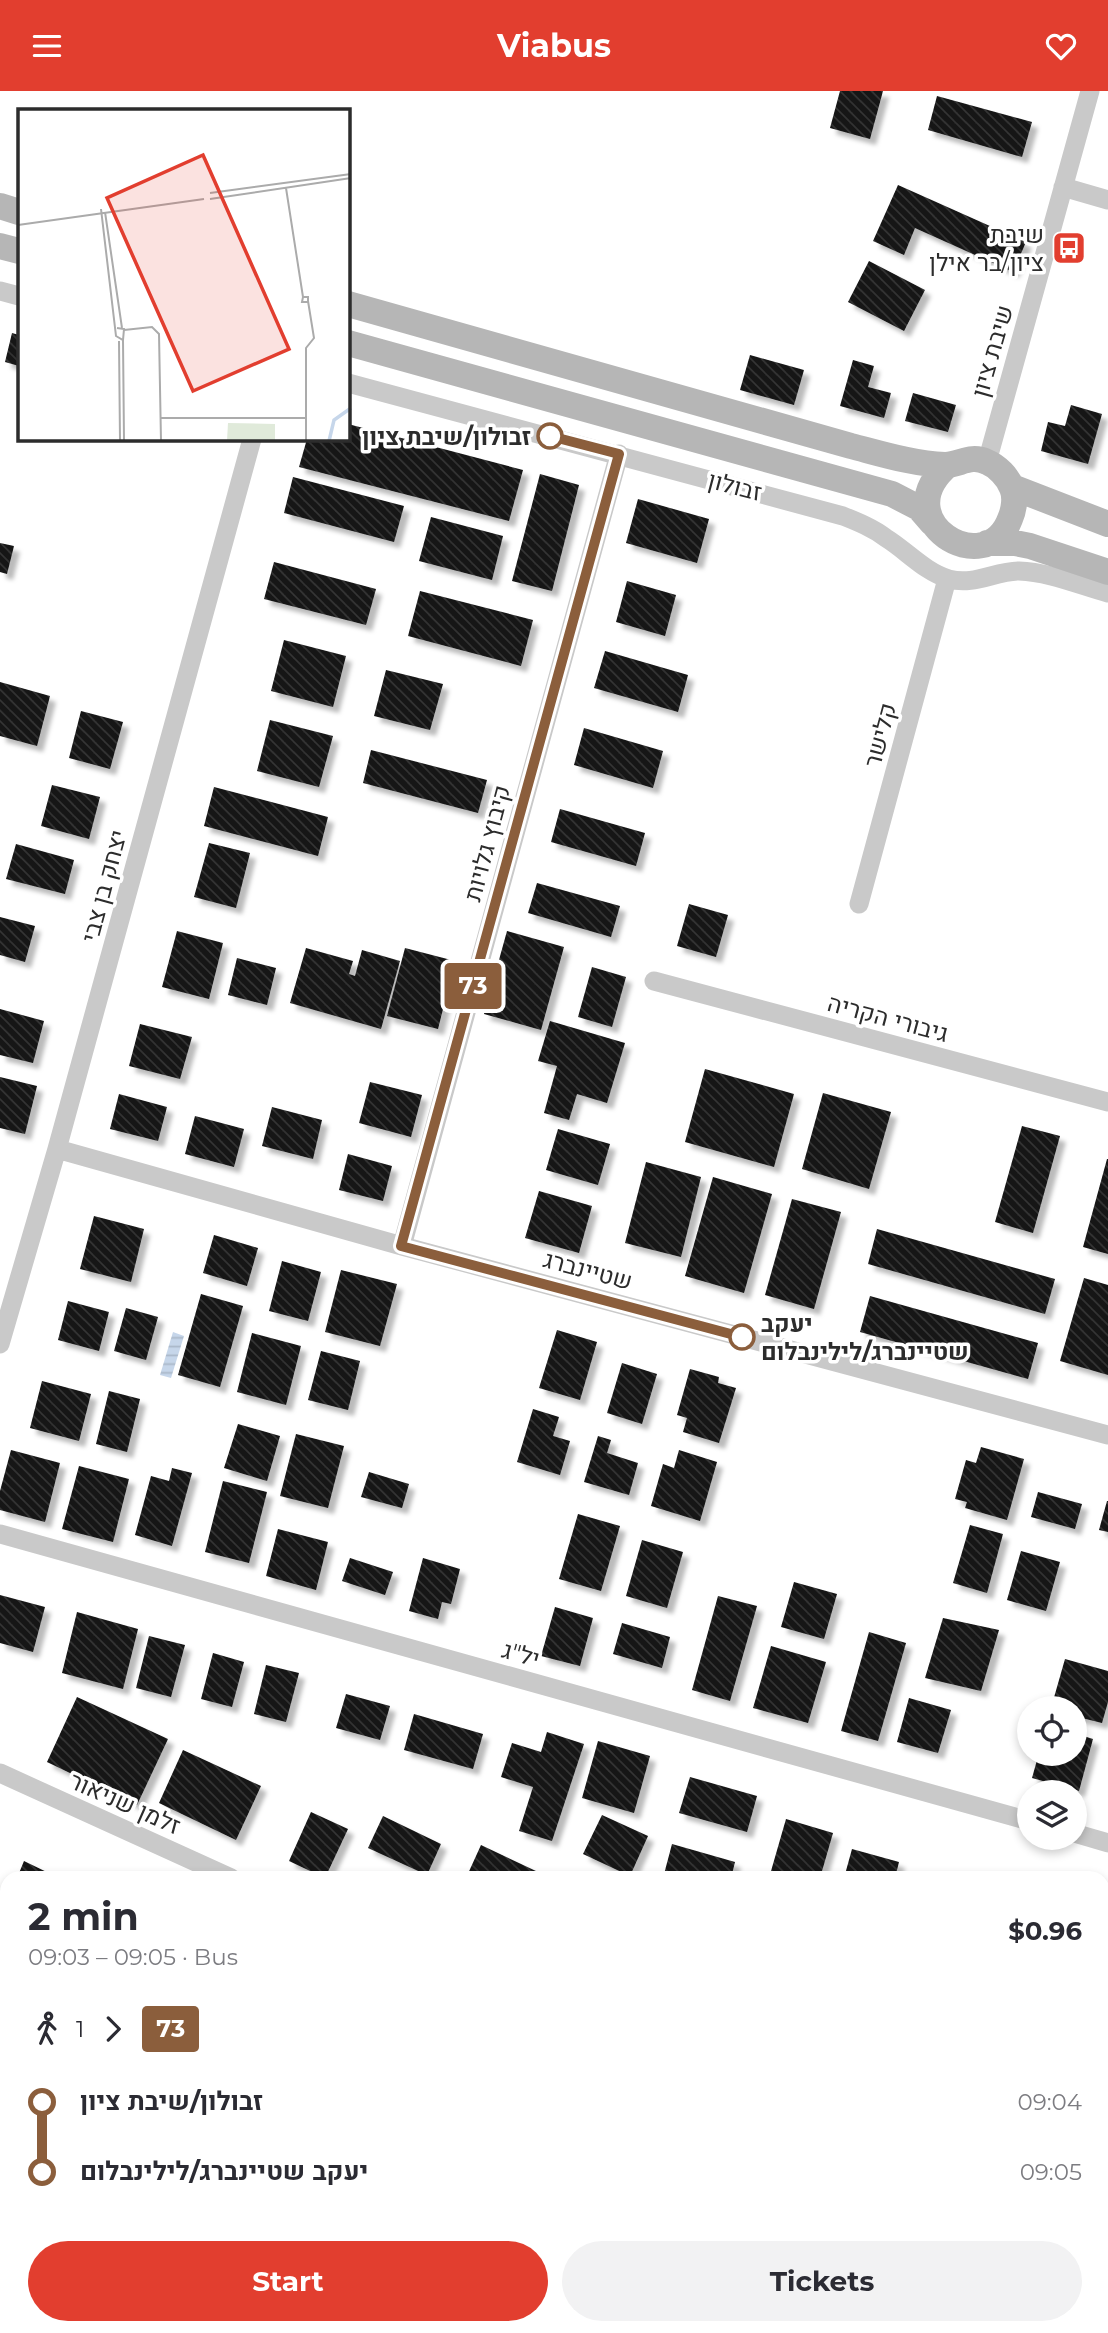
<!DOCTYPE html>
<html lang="en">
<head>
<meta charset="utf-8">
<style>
	body { margin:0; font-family:Montserrat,Heebo,sans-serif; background:#f2f2f3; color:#2b2b33; height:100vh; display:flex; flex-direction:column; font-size:26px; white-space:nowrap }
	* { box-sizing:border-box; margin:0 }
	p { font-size:23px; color:#7c7c81 }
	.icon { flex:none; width:38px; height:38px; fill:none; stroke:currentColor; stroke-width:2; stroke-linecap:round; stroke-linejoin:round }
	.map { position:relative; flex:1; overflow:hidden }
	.side { position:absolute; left:0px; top:1780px; width:1110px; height:464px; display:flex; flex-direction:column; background:#fff; border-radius:21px 21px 0 0; box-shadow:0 4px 10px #0003 }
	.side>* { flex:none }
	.badge { padding:0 14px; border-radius:5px; font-size:24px; line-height:46px }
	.fabs { position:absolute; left:1017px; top:1605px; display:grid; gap:14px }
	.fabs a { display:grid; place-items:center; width:70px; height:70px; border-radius:50%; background:#fff; box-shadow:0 4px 10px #0003; font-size:35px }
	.map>.badge { position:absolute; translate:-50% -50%; box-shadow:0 0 0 4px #fff }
	.legs { display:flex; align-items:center; gap:10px; height:77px; padding:0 28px; font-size:23px }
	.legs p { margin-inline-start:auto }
	.summary { display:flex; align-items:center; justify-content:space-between; height:119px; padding:0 28px }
	h1 { font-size:38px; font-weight:700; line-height:52px }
	.action { display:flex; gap:14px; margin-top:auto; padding:14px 28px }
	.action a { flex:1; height:80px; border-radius:42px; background:#e23e2f; color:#fff; font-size:28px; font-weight:700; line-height:80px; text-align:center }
	.action a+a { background:#f2f2f3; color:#2b2b33 }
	ul { padding:0 28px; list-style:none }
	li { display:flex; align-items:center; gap:24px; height:70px; font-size:26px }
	li i { display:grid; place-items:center; width:10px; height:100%; margin:0 9px; background:currentColor }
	li i::after { content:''; width:18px; height:18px; margin:-9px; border:5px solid; border-radius:50%; background:#fff }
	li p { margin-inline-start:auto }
	li:first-child i { background:linear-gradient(#0000 50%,currentColor 0) }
	li:last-child i { background:linear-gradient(currentColor 50%,#0000 0) }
	header { display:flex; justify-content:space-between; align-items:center; height:91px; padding:0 28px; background:#e23e2f; color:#fff; font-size:32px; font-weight:700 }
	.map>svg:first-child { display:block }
	.water { fill:url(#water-rules) }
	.building { fill:url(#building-back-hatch); filter:url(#shadow) }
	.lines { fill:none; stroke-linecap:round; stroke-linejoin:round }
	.minor { stroke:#c9c9c9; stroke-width:19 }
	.secondary { stroke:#b6b6b6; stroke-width:26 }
	.line-1-casing { stroke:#fff; stroke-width:16 }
	.line-1 { stroke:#8b5e3c; stroke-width:10 }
	.stop-1-dot { fill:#fff; stroke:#8b5e3c; stroke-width:3.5 }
	.labels { text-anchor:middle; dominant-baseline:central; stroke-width:7; stroke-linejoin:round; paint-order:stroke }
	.poi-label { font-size:24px; fill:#2c2c2c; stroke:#fff; text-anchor:end }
	.street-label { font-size:24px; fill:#2c2c2c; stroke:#fff }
	.stop-label { font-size:24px; font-weight:bold; fill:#2c2c2c; stroke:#fff; text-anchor:end }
	.inset-river { fill:none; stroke:#c6d6ea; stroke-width:3.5 }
	.inset-road { fill:none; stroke:#ababab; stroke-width:2 }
	.view { fill:#e23e2f; fill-opacity:0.15; stroke:#e23e2f; stroke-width:3.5 }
	.inset-edge { fill:none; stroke:#2c2c2c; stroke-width:3.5 }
</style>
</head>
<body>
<header><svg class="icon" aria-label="menu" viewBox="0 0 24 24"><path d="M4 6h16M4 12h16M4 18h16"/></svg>Viabus<svg class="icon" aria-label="heart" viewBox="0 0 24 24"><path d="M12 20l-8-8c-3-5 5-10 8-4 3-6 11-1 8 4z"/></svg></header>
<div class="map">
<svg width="1108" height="2242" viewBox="0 0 1108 2242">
	<defs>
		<pattern id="water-rules" width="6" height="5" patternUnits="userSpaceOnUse" patternTransform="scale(1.75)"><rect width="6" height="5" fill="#c6d6ea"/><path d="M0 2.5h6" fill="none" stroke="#aab8c9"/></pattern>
		<pattern id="building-back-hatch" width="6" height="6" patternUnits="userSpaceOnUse" patternTransform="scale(1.75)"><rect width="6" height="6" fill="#131313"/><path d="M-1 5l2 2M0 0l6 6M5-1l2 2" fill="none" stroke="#363636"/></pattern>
		<filter id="shadow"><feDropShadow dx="6" dy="6" stdDeviation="2" flood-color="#0004"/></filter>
	</defs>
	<rect width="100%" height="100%" fill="#fff"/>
	<path class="water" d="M173 1241 184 1245 171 1287 160 1284Z"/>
	<path class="building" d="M840 0H883L870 48 830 37Z
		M937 5 1032 31 1022 66 928 39Z
		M898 94 1026 151 1013 181 915 137 904 164 873 150Z
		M869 170 925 199 904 240 848 211Z
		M12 242 19 244V275L5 271Z
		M750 264 804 279 794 314 740 299Z
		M853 269 874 275 868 296 891 302 884 327 840 315Z
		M913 302 956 314 948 341 905 330Z
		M1071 314 1102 323 1088 373 1041 360 1048 331 1065 335Z
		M348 333 523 379 509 430 299 376 307 348H348Z
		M540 383 579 394 552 500 512 490Z
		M293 386 404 415 394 451 284 422Z
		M638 408 709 428 697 472 626 452Z
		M431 426 503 445 492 489 419 470Z
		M0 452 14 455 7 483 0 481Z
		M274 471 376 498 366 534 264 508Z
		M627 490 676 504 665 545 616 531Z
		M420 500 533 529 521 575 408 545Z
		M284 549 346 565 333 616 271 600Z
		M605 560 688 584 678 621 594 597Z
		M386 579 443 593 430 639 374 625Z
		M0 591 50 605 37 655 0 645Z
		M81 620 123 631 110 678 69 667Z
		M270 629 333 645 319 696 257 680Z
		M584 637 663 660 653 697 574 674Z
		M371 659 487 689 478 722 363 692Z
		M52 694 100 706 89 748 41 735Z
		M214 696 328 726 318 765 204 735Z
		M560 718 645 742 636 775 551 751Z
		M209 752 250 762 236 817 194 806Z
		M16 753 74 769 65 803 6 788Z
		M537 792 620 815 611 846 528 822Z
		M689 813 728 824 716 866 677 855Z
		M0 826 35 835 25 871 0 864Z
		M177 840 223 852 209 908 162 896Z
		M507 840 564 856 541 939 484 923Z
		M306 857 353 870 349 883 355 885 362 859 400 870 381 938 290 912Z
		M405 857 455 870 438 938 387 925Z
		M237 867 276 877 267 914 228 904Z
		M592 876 626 886 612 936 578 926Z
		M0 918 44 930 33 972 0 964Z
		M550 930 625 952 607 1012 577 1003 569 1029 544 1022 557 975 538 970Z
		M140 933 192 946 180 988 129 975Z
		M705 978 794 1003 774 1076 685 1051Z
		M0 986 37 995 25 1043 0 1037Z
		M370 991 422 1004 411 1046 359 1032Z
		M823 1002 891 1021 869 1098 802 1078Z
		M119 1003 167 1016 158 1050 110 1038Z
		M272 1016 322 1029 313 1068 262 1055Z
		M195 1025 244 1038 234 1076 185 1063Z
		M1022 1035 1060 1045 1033 1142 995 1131Z
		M558 1038 610 1053 598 1094 546 1079Z
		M348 1063 392 1075 383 1110 339 1099Z
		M1107 1068H1108V1163L1083 1156Z
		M646 1071 701 1086 681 1166 625 1152Z
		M713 1086 772 1103 744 1202 685 1185Z
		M539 1100 592 1115 579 1162 525 1147Z
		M792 1108 841 1121 814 1218 765 1204Z
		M94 1125 144 1138 131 1191 80 1178Z
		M877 1138 1055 1188 1045 1223 868 1173Z
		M214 1144 258 1157 247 1195 203 1182Z
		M282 1170 321 1181 308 1230 269 1220Z
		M341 1179 397 1193 380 1255 325 1241Z
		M1084 1187 1108 1194V1284L1060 1270Z
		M201 1203 243 1215 220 1296 178 1284Z
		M870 1205 1038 1252 1028 1288 860 1241Z
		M68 1210 109 1221 99 1260 58 1249Z
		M126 1217 158 1226 146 1269 114 1260Z
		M557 1239 597 1251 580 1309 539 1297Z
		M252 1242 301 1255 286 1314 237 1301Z
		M321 1260 360 1270 348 1319 308 1309Z
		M622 1272 657 1283 642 1333 607 1322Z
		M690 1278 719 1286 718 1292 736 1297 719 1352 683 1341 687 1327 677 1324Z
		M42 1290 91 1303 79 1350 30 1337Z
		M109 1300 140 1308 127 1361 96 1353Z
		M533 1318 559 1326 553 1345 570 1350 560 1384 517 1371Z
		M238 1333 280 1345 267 1390 224 1377Z
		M296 1343 344 1355 328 1417 280 1405Z
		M598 1345 611 1349 607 1362 638 1372 629 1404 584 1391Z
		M981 1356 1024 1368 1007 1429 965 1417 967 1411 955 1408 966 1369 976 1372Z
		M11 1359 60 1372 45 1431 0 1419V1400Z
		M679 1359 717 1371 700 1430 651 1415 663 1373 674 1377Z
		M79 1375 129 1388 113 1451 62 1438Z
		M172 1377 192 1382 172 1455 135 1444 151 1385 169 1390Z
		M369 1381 409 1393 402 1417 361 1406Z
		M223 1390 267 1401 249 1472 205 1461Z
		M1038 1401 1082 1413 1075 1438 1031 1426Z
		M1107 1410H1108V1441L1099 1439Z
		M578 1423 620 1435 601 1500 559 1488Z
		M970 1434 1003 1443 987 1502 953 1492Z
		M278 1438 328 1451 316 1499 266 1485Z
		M642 1449 683 1461 667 1517 626 1505Z
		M1021 1460 1060 1471 1046 1520 1007 1509Z
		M350 1467 393 1481 385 1504 342 1490Z
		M423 1467 460 1478 451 1513 442 1511 438 1528 409 1520Z
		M794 1491 837 1503 824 1548 781 1536Z
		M0 1504 45 1516 33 1561 0 1552Z
		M718 1505 757 1515 730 1610 692 1599Z
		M555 1516 593 1527 580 1575 541 1565Z
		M77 1521 138 1538 123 1598 62 1582Z
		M943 1527 999 1539 981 1600 925 1587Z
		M622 1532 670 1546 662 1577 613 1563Z
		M869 1541 906 1552 878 1650 841 1640Z
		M149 1545 185 1554 171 1606 136 1597Z
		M771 1555 826 1571 808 1632 753 1617Z
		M213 1562 244 1571 232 1616 201 1608Z
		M1065 1568 1108 1580V1611L1102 1632 1074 1625V1617H1051Z
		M266 1574 299 1582 286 1631 254 1623Z
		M346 1603 390 1615 380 1649 336 1637Z
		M77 1606 168 1648 137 1714 47 1671Z
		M909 1607 951 1619 938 1662 897 1651Z
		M414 1623 483 1643 473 1678 404 1659Z
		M547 1641 584 1653 552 1750 519 1740 533 1696 501 1686 512 1652 541 1661Z
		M1074 1642 1093 1648 1079 1700 1032 1687 1039 1662H1074Z
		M598 1650 650 1665 634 1722 582 1707Z
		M183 1659 261 1695 236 1749 159 1712Z
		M690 1686 757 1705 747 1741 679 1722Z
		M311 1721 348 1738 325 1787 289 1770Z
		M602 1724 648 1745 630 1785 583 1763Z
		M383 1725 441 1753 427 1784 368 1757Z
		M786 1728 833 1742 820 1787H769Z
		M672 1753 735 1771 731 1787H663Z
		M481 1754 538 1781 535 1787H466Z
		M852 1758 899 1771 895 1787H844Z
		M24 1770 59 1787H17Z
		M1102 1798 1108 1800V1823L1103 1840Z
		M0 1846 7 1850V1898L0 1895Z
		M1102 1981 1108 1983V2039L1102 2037Z
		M0 2025 7 2028V2079L0 2076Z
		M1108 2096V2143L1102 2140V2108Z
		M0 2169 7 2173V2198L0 2195Z
		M0 2224 7 2227V2236H18L16 2242H0Z
		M1102 2232 1108 2234V2242H1062L1065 2236H1102Z
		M56 2236H92L90 2242H53Z
		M124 2236H148L160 2242H121Z
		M360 2236H399L397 2242H367L359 2238Z
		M437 2236H488L485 2242H435Z
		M518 2236H535L546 2242H515Z
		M597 2236H652L649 2242H594Z
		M832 2236H877L875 2242H830Z
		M991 2236H1037L1035 2242H989Z"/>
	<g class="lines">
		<path class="minor" d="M1063 96 1108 109
			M0 200 19 205
			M348 292 843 425C858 431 873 437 886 447 907 460 925 481 949 488 974 495 995 480 1019 480 1049 481 1079 494 1108 502
			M987 371 1090 0
			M859 813 947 488
			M654 890 1108 1011
			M57 1058 402 1155 1108 1344
			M402 1155 619 363
			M0 1253 57 1058 252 348
			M0 1443 1029 1730
			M0 1682 231 1787
			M1074 1742 1108 1752
			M0 2120 7 2123
			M1102 2184 1108 2187
			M266 2236 278 2242"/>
		<path class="secondary" d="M0 115 19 121
			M0 155 19 160
			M348 213 851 355C882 363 914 373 945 374 960 374 970 363 987 371 997 375 1008 386 1012 397 1016 406 1014 419 1010 428 986 492 884 429 948 374
			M348 252 892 403 919 417 932 432
			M1012 396 1108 433
			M987 452H1015L1030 455 1108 481"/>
	</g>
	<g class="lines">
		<defs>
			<path id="line-1" d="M550 345 619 363 401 1155 742 1246"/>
		</defs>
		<use href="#line-1" class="line-1-casing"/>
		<use href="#line-1" class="line-1"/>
	</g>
	<defs>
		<symbol id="bus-square" viewBox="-11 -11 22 22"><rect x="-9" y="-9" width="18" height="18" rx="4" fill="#e23e2f" stroke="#fff"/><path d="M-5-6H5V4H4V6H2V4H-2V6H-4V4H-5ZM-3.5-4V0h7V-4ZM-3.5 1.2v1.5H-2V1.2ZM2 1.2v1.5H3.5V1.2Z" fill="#fff"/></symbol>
	</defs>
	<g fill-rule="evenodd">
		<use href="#bus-square" x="1050" y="138" width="38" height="38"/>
	</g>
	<g class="stop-1-dot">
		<circle cx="550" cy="345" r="12"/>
		<circle cx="742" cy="1246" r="12"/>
	</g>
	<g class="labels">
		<g class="poi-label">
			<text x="1044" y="143">שיבת<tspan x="1044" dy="28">ציון/בר אילן</tspan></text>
		</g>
		<g class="street-label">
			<text transform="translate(992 260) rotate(-74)">שיבת ציון</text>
			<text transform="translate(735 395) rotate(15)">זבולון</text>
			<text transform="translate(880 644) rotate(-75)">קלישר</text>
			<text transform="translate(487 752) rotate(-75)">קיבוץ גלויות</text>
			<text transform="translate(104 795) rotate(-75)">יצחק בן צבי</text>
			<text transform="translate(888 927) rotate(15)">גיבורי הקריה</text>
			<text transform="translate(588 1179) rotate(15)">שטיינברג</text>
			<text transform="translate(521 1563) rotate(16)">יל"ג</text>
			<text transform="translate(125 1712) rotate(24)">זלמן שניאור</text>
		</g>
		<g class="stop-label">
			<text x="531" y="345">זבולון/שיבת ציון</text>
			<text x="761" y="1232" text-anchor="start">יעקב<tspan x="761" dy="28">שטיינברג/לילינבלום</tspan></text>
		</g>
	</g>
	<g transform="translate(18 18)">
		<rect width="332" height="332" fill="#fff"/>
		<path d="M210 314 257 315V332H209Z" fill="#e0eada"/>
		<path class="inset-river" d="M311 332 316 311 333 299"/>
		<path class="inset-road" d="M268 79 285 188M192 84 333 65M192 90 333 69M83 100 98 227 105 231 106 220 99 219M87 103 104 219M0 116 186 90M285 188H290V193H284ZM106 221 134 218 141 225 143 332M105 231 106 332M101 232 102 332M143 309H288M288 332V239L296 229 290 192"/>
		<path class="view" d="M185 46 271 240 175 282 89 89Z"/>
		<rect width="332" height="332" class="inset-edge"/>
	</g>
</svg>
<div class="fabs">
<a><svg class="icon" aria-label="locate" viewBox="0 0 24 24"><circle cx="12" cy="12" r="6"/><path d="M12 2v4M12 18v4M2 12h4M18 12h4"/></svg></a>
<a><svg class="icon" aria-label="layers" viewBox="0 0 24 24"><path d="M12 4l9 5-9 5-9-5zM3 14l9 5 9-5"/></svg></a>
</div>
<b class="badge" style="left:473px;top:895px;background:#8b5e3c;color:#fff">73</b>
<section class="side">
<div class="summary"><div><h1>2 min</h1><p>09:03 – 09:05 · Bus</p></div><b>$0.96</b></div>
<div class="legs"><svg class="icon" aria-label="walk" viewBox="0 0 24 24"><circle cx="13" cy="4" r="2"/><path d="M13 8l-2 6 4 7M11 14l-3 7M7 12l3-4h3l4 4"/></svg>1<svg class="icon" aria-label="forward" viewBox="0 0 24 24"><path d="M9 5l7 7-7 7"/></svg><b class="badge" style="background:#8b5e3c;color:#fff">73</b></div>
<ul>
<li><i style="color:#8b5e3c"></i><b>זבולון/שיבת ציון</b><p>09:04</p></li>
<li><i style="color:#8b5e3c"></i><b>יעקב שטיינברג/לילינבלום</b><p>09:05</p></li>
</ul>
<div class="action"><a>Start</a><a>Tickets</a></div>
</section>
</div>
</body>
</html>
